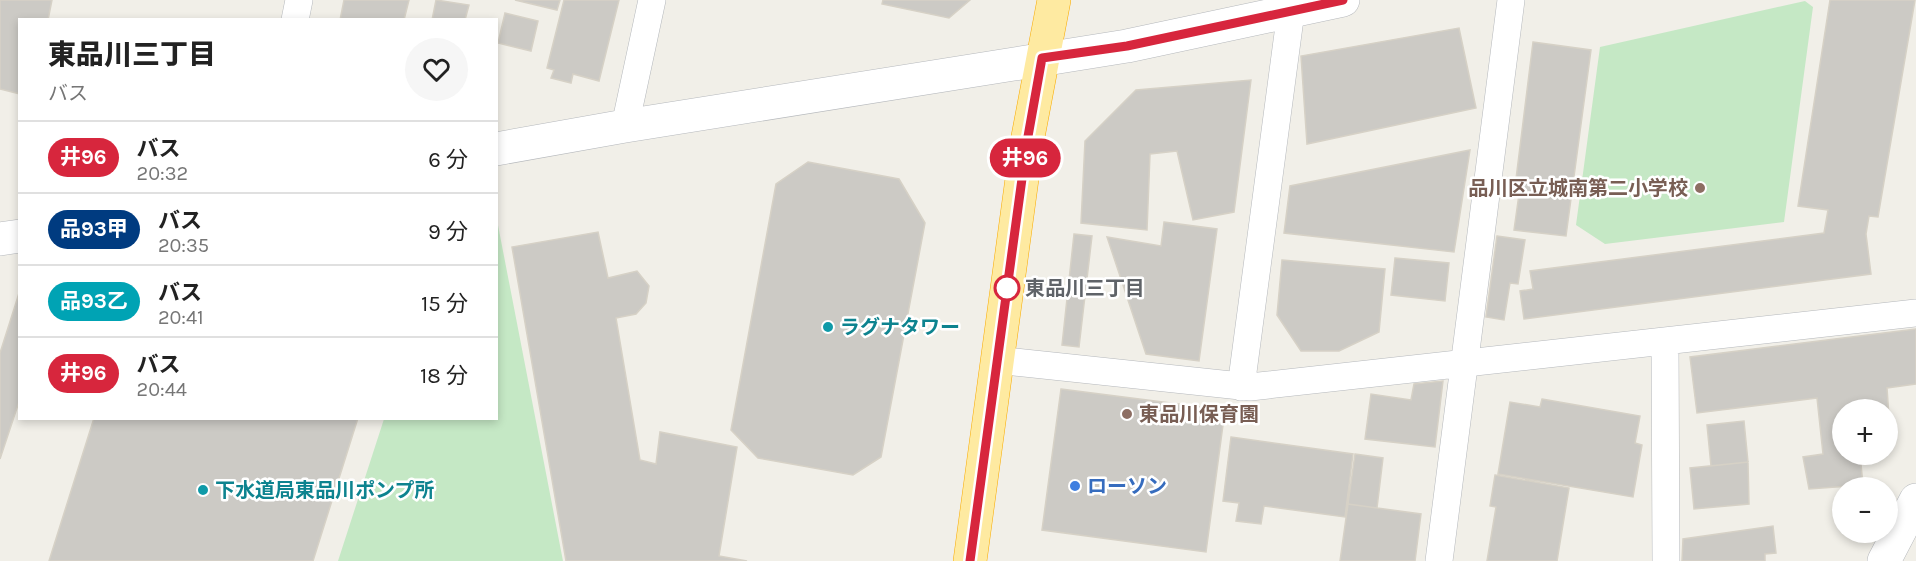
<!DOCTYPE html>
<html lang="ja">
<head>
<meta charset="utf-8">
<style>
	body { margin:0; font-family:Karla,"Noto Sans JP",sans-serif; background:#f6f6f6; color:#222; height:100vh; display:flex; flex-direction:column; font-size:22px; white-space:nowrap }
	* { box-sizing:border-box; margin:0 }
	p { font-size:20px; color:#767676 }
	.icon { flex:none; width:33px; height:33px; fill:none; stroke:currentColor; stroke-width:2; stroke-linecap:round; stroke-linejoin:round }
	.map { position:relative; flex:1; overflow:hidden }
	.details { position:absolute; left:18px; top:18px; width:480px; height:402px; display:flex; flex-direction:column; background:#fff; border-radius:0px; box-shadow:0 3px 9px #0003 }
	.details>* { flex:none }
	.badge { padding:0 12px; border-radius:20px; font-size:21px; line-height:39px }
	.buttons { position:absolute; left:1832px; top:399px; display:grid; gap:12px }
	.buttons a { display:grid; place-items:center; width:66px; height:66px; border-radius:50%; background:#fff; box-shadow:0 3px 9px #0003; font-size:30px }
	.map>.badge { position:absolute; translate:-50% -50%; box-shadow:0 0 0 3px #fff }
	.round { display:grid; place-items:center; flex:none; width:63px; height:63px; border-radius:32px; background:#f6f6f6 }
	.head { display:flex; align-items:center; justify-content:space-between; height:102px; padding:0 30px }
	h1 { font-size:28px; font-weight:800; line-height:45px }
	ul { padding:0; list-style:none }
	li { display:flex; align-items:center; gap:18px; height:72px; padding:0 30px; border-top:2px solid #e0e0e0 }
	li div { flex:1 }
	li b { display:block; font-size:22px }
	li em { font-style:normal }
	li .badge { min-width:66px; font-weight:700; text-align:center }
	.map>svg:first-child { display:block }
	.green { fill:#c5e8c5 }
	.building { fill:#cccac5; stroke:#d6d1c6; stroke-width:1.5 }
	.lines { fill:none; stroke-linecap:round; stroke-linejoin:round }
	.minor-casing { stroke:#b5b8bc; stroke-width:28 }
	.tertiary-casing { stroke:#b5b8bc; stroke-width:34 }
	.trunk-casing { stroke:#f9ab00; stroke-width:34 }
	.minor { stroke:#fff; stroke-width:27 }
	.tertiary { stroke:#fff; stroke-width:33 }
	.trunk { stroke:#feeaa1; stroke-width:33 }
	.line-casing { stroke:#fff; stroke-width:14 }
	.line { stroke:#d7263d; stroke-width:9 }
	.education-dot { fill:#8d6e63; stroke:#fff; stroke-width:2 }
	.stop-dot { fill:#fff; stroke:#d7263d; stroke-width:3 }
	.culture-dot { fill:#0f9aa8; stroke:#fff; stroke-width:2 }
	.shop-dot { fill:#3f7fe0; stroke:#fff; stroke-width:2 }
	.labels { text-anchor:middle; dominant-baseline:central; stroke-width:5; stroke-linejoin:round; paint-order:stroke }
	.education-label { font-size:20px; font-weight:bold; fill:#785e54; stroke:#fff; text-anchor:end }
	.stop-label { font-size:20px; font-weight:bold; fill:#5f6368; stroke:#fff; text-anchor:start }
	.culture-label { font-size:20px; font-weight:bold; fill:#0d838f; stroke:#fff; text-anchor:start }
	.shop-label { font-size:20px; font-weight:bold; fill:#366cbe; stroke:#fff; text-anchor:start }
</style>
</head>
<body>
<div class="map">
<svg width="1916" height="561" viewBox="0 0 1916 561">
	<rect width="100%" height="100%" fill="#f1efe8"/>
	<path class="green" d="M1805 1 1813 7 1784 222 1605 244 1576 225 1600 47Z
		M497 220 563 561H338L384 419 496 418Z"/>
	<path class="building" d="M0 0H52L48 20H20V94L0 89Z
		M344 0H409L404 20H340Z
		M436 0 469 5 465 20H432Z
		M515 0H560L557 10Z
		M564 0H619L599 81 573 74 571 83 551 78 554 70 547 68Z
		M883 0H970L949 18 882 4Z
		M1830 0H1915L1878 217 1869 216 1866 234 1871 274 1524 319 1520 291 1533 289 1530 271 1824 233 1828 210 1798 206Z
		M505 13 538 21 531 51 498 43Z
		M1459 28 1476 108 1307 144 1301 56Z
		M1533 42 1591 50 1566 236 1514 230 1520 187H1515Z
		M1251 80 1234 212 1193 220 1177 151 1150 154 1147 230 1081 223 1085 141 1136 90Z
		M1470 150 1454 252 1284 233 1290 186Z
		M808 162 899 179 925 223 881 457 853 475 758 458 731 430 776 184Z
		M1164 222 1217 229 1199 361 1146 354 1107 237 1161 246Z
		M598 232 608 278 637 271 649 286 646 303 636 314 616 318 640 460 656 464 660 432 737 447 719 556 747 561H566L512 247Z
		M1074 234 1092 236 1079 347 1062 345Z
		M1497 236 1525 240 1518 284 1510 283 1504 320 1486 317Z
		M1395 258 1449 263 1445 301 1391 295Z
		M1282 260 1385 269 1379 332 1339 351H1301L1277 315Z
		M20 290V399L0 459V353Z
		M1916 329V384L1887 388 1891 446H1887V410H1842V454H1860L1863 485 1809 489 1803 457 1823 454 1817 398 1697 413 1690 357Z
		M1443 381 1435 447 1365 439 1371 394 1411 400 1414 384Z
		M1061 389 1225 410 1206 552 1042 530Z
		M1542 399 1640 416 1635 443 1642 445 1633 497 1498 474 1510 402 1540 407Z
		M94 418H358L313 561H49Z
		M1744 421 1748 462 1711 466 1707 425Z
		M1231 437 1353 454 1345 517 1264 506 1261 524 1236 521 1239 503 1223 501Z
		M1355 454 1383 458 1377 508 1348 504Z
		M1748 462 1749 504 1694 509 1690 468Z
		M1495 475 1569 488 1557 561H1487L1496 507 1490 506Z
		M1348 504 1421 514 1415 561H1340Z
		M1773 526 1776 553 1765 554V561H1682L1683 539Z"/>
	<g class="lines">
		<defs>
			<path id="minor" d="M295 20 299 0
				M625 126 652 0
				M1665 341 1666 561
				M996 360 1250 387 1916 313
				M1241 387 1291 11
				M1439 561 1511 0"/>
			<path id="tertiary" d="M496 149 625 126 1127 46 1343 0
				M0 239 20 236
				M1884 561 1916 500"/>
			<path id="trunk" d="M970 561 1027 142 1054 0"/>
		</defs>
		<use href="#minor" class="minor-casing"/>
		<use href="#tertiary" class="tertiary-casing"/>
		<use href="#trunk" class="trunk-casing"/>
		<use href="#minor" class="minor"/>
		<use href="#tertiary" class="tertiary"/>
		<use href="#trunk" class="trunk"/>
	</g>
	<g class="lines">
		<defs>
			<path id="line" d="M970 561 1027 142 1042 58 1127 46 1343 0"/>
		</defs>
		<use href="#line" class="line-casing"/>
		<use href="#line" class="line"/>
	</g>
	<g class="education-dot">
		<circle cx="1700" cy="188" r="6"/>
		<circle cx="1127" cy="414" r="6"/>
	</g>
	<circle class="stop-dot" cx="1007" cy="288" r="12"/>
	<g class="culture-dot">
		<circle cx="828" cy="327" r="6"/>
		<circle cx="203" cy="490" r="6"/>
	</g>
	<circle class="shop-dot" cx="1075" cy="486" r="6"/>
	<g class="labels">
		<g class="education-label">
			<text x="1688" y="188">品川区立城南第二小学校</text>
			<text x="1139" y="414" text-anchor="start">東品川保育園</text>
		</g>
		<g class="stop-label">
			<text x="1025" y="288">東品川三丁目</text>
		</g>
		<g class="culture-label">
			<text x="840" y="327">ラグナタワー</text>
			<text x="215" y="490">下水道局東品川ポンプ所</text>
		</g>
		<g class="shop-label">
			<text x="1087" y="486">ローソン</text>
		</g>
	</g>
</svg>
<div class="buttons">
<a>+</a>
<a>−</a>
</div>
<b class="badge" style="left:1025px;top:158px;background:#d7263d;color:#fff">井96</b>
<section class="details">
<div class="head"><div><h1>東品川三丁目</h1><p>バス</p></div><a class="round"><svg class="icon" aria-label="heart" viewBox="0 0 24 24"><path d="M12 20l-8-8c-3-5 5-10 8-4 3-6 11-1 8 4z"/></svg></a></div>
<ul>
<li><span class="badge" style="background:#d7263d;color:#fff">井96</span><div><b>バス</b><p>20:32</p></div><em>6 分</em></li>
<li><span class="badge" style="background:#003b80;color:#fff">品93甲</span><div><b>バス</b><p>20:35</p></div><em>9 分</em></li>
<li><span class="badge" style="background:#00a3b4;color:#fff">品93乙</span><div><b>バス</b><p>20:41</p></div><em>15 分</em></li>
<li><span class="badge" style="background:#d7263d;color:#fff">井96</span><div><b>バス</b><p>20:44</p></div><em>18 分</em></li>
</ul>
</section>
</div>
</body>
</html>
